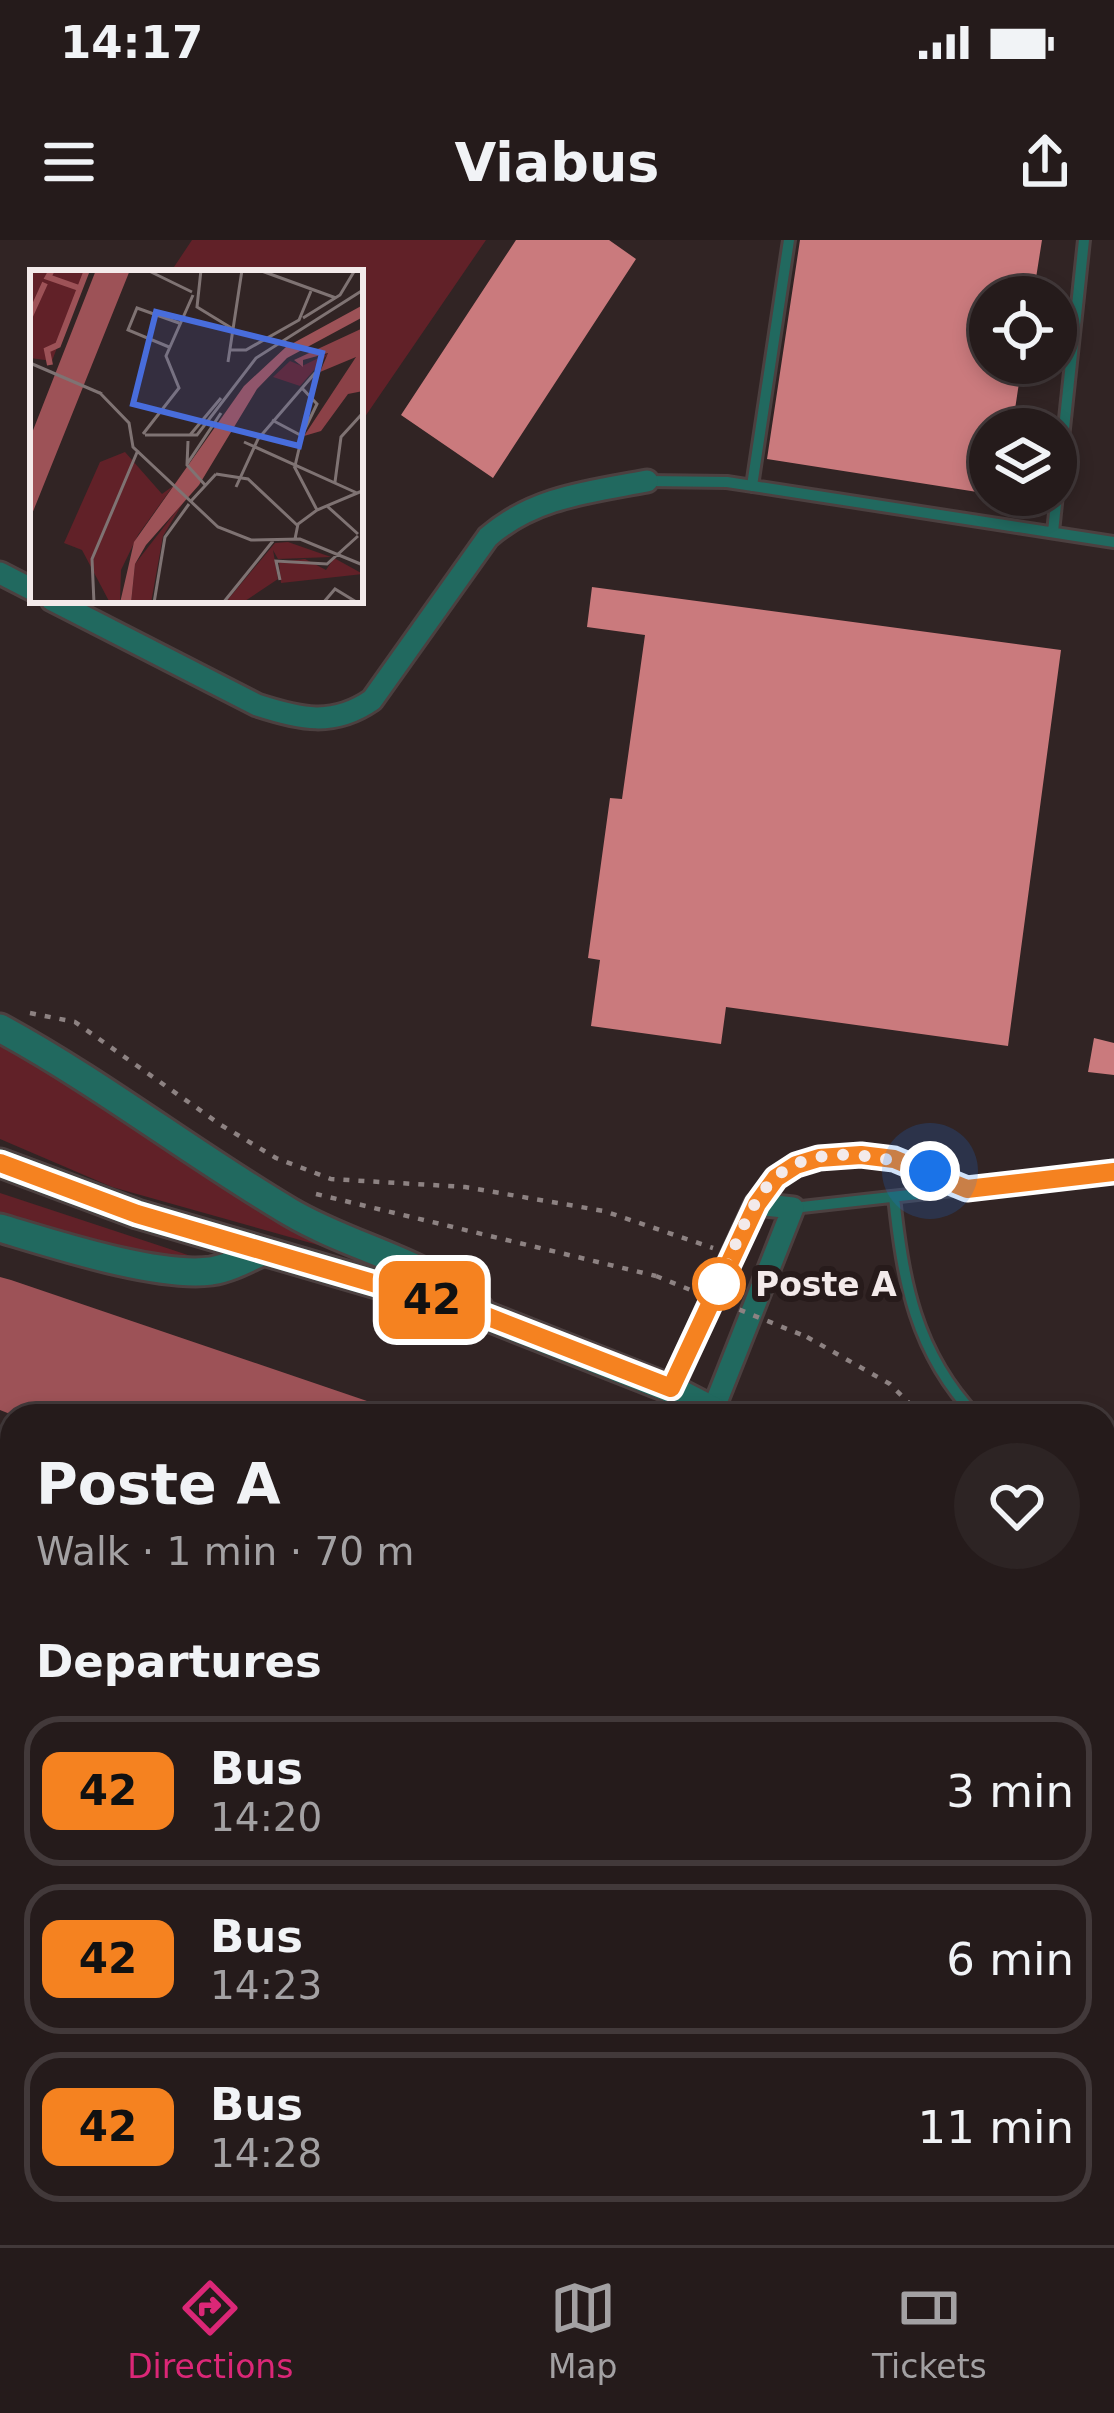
<!DOCTYPE html>
<html lang="en">
<head>
<meta charset="utf-8">
<style>
	body { margin:0; font-family:"DejaVu Sans",sans-serif; background:#2d2424; color:#f1f3f6; height:100vh; display:flex; flex-direction:column; font-size:45px; white-space:nowrap }
	* { box-sizing:border-box; margin:0 }
	p { font-size:39px; color:#a3a1a3 }
	.icon { flex:none; width:66px; height:66px; fill:none; stroke:currentColor; stroke-width:2; stroke-linecap:round; stroke-linejoin:round }
	.map { position:relative; flex:1; overflow:hidden }
	.sheet { position:absolute; left:0px; top:1164px; width:1116px; height:843px; display:flex; flex-direction:column; background:#251b1b; border-radius:36px 36px 0 0; box-shadow:0 6px 18px #0003,0 0 0 3px #42393a }
	.sheet>* { flex:none }
	.badge { padding:0 24px; border-radius:18px; font-size:42px; line-height:78px }
	.buttons { position:absolute; left:969px; top:36px; display:grid; gap:24px }
	.buttons a { display:grid; place-items:center; width:108px; height:108px; border-radius:50%; background:#251b1b; box-shadow:0 6px 18px #0003,0 0 0 3px #42393a; font-size:60px }
	.you { position:absolute; width:60px; height:60px; margin:-30px; border:9px solid #fff; border-radius:50%; background:#1a73e8; box-shadow:0 0 0 18px #1a73e833 }
	.map>.badge { position:absolute; translate:-50% -50%; box-shadow:0 0 0 6px #fff }
	h2 { padding:0 36px; font-size:45px; line-height:108px }
	.round { display:grid; place-items:center; flex:none; width:126px; height:126px; border-radius:63px; background:#2d2424 }
	.headline { display:flex; align-items:center; justify-content:space-between; height:204px; padding:0 36px }
	h1 { font-size:57px; font-weight:600; line-height:90px }
	ul { padding:0; list-style:none }
	li { display:flex; align-items:center; gap:36px; height:150px; margin:0 24px 18px; padding:0 12px; border:6px solid #42393a; border-radius:36px }
	li div { flex:1 }
	li b { display:block; font-size:45px }
	li em { font-style:normal }
	li .badge { min-width:132px; font-weight:700; text-align:center }
	.status { display:flex; justify-content:space-between; align-items:center; height:84px; padding:0 60px; background:#251b1b; direction:ltr }
	.status svg { height:33px; fill:currentColor }
	header { display:flex; justify-content:space-between; align-items:center; height:156px; padding:0 36px; background:#251b1b; font-size:54px; font-weight:600 }
	.menu { display:flex; justify-content:space-around; align-items:center; height:168px; border-top:3px solid #42393a; background:#251b1b; font-size:33px; color:#a3a1a3 }
	.menu a { display:grid; justify-items:center; gap:6px }
	.menu .current { color:#db2777 }
	.map>svg:first-child { display:block }
	.green { fill:#612128 }
	.forest { fill:#8b4147 }
	.water { fill:#9d5257 }
	.building { fill:#ca7a7d }
	.lines { fill:none; stroke-linecap:round; stroke-linejoin:round }
	.service-casing { stroke:#4c4040; stroke-width:16 }
	.pedestrian-casing { stroke:#4c4040; stroke-width:22 }
	.minor-casing { stroke:#4c4040; stroke-width:27 }
	.tertiary-casing { stroke:#4c4040; stroke-width:33 }
	.path { stroke:#8d8282; stroke-width:4.5; stroke-dasharray:6 9; stroke-linecap:butt }
	.service { stroke:#21695f; stroke-width:10 }
	.pedestrian { stroke:#21695f; stroke-width:16 }
	.minor { stroke:#21695f; stroke-width:21 }
	.tertiary { stroke:#21695f; stroke-width:27 }
	.path-bridge { stroke:#8d8282; stroke-width:4.5; stroke-dasharray:6 9; stroke-linecap:butt }
	.line-casing { stroke:#fff; stroke-width:27 }
	.line { stroke:#f58220; stroke-width:18 }
	.walk { stroke:#f3eaea; stroke-width:12; stroke-dasharray:0 21.6 }
	.stop-dot { fill:#fff; stroke:#f58220; stroke-width:6 }
	.labels { text-anchor:middle; dominant-baseline:central; stroke-width:12; stroke-linejoin:round; paint-order:stroke }
	.stop-label { font-size:33px; font-weight:bold; fill:#f3eaea; stroke:#271b1b; text-anchor:start }
	.inset-river { fill:none; stroke:#9d5257; stroke-width:6 }
	.inset-road { fill:none; stroke:#7f7373; stroke-width:3 }
	.view { fill:#486ddc; fill-opacity:0.15; stroke:#486ddc; stroke-width:6 }
	.inset-edge { fill:none; stroke:#f3eaea; stroke-width:6 }
</style>
</head>
<body>
<div class="status"><b>14:17</b><svg viewBox="0 0 49 12"><path d="M0 12V9h3v3zM5 12V6h3v6zM10 12V3h3v9zM15 12V0h3v12zM26 1h20v11H26zM47 4h2v5h-2z"/></svg></div>
<header><svg class="icon" aria-label="menu" viewBox="0 0 24 24"><path d="M4 6h16M4 12h16M4 18h16"/></svg>Viabus<svg class="icon" aria-label="share" viewBox="0 0 24 24"><path d="M12 15V3M7 8l5-5 5 5M5 13v7h14v-7"/></svg></header>
<div class="map">
<svg width="1114" height="2005" viewBox="0 0 1114 2005">
	<rect width="100%" height="100%" fill="#312424"/>
	<path class="green" d="M192 0H486L360 184V33H170Z
		M0 803 357 1016 112 947 0 899Z
		M0 953 200 1019C133 1027 63 996 0 978Z
		M205 1995 206 2005H156L147 1996Z
		M950 1995H1103L1113 2005H947Z"/>
	<path class="forest" d="M1104 1881 1114 1895V2005L1103 1995Z
		M0 1970H12V1995H88V2005H0Z"/>
	<path class="water" d="M0 1037 11 1040 411 1176H15L0 1170Z
		M1104 1593 1114 1603V1774L1104 1762Z"/>
	<path class="building" d="M516 0H609L636 19 493 238 401 175Z
		M800 0H1042L1033 57H990V123H1022L1012 189H990V254L767 219Z
		M592 347 1061 410 1008 806 726 767 721 804 591 786 600 720 588 718 610 558 622 559 645 395 587 387Z
		M1094 798 1114 803V835L1088 832Z"/>
	<g class="lines">
		<defs>
			<path id="service" d="M648 241 727 242 1114 302
				M752 246 789 0
				M1053 292 1084 0
				M894 957C903 1041 915 1112 976 1176
				M756 964C811 889 891 912 964 947
				M793 968 1114 932
				M1104 1309 1114 1320"/>
			<path id="pedestrian" d="M0 1711 12 1699"/>
			<path id="minor" d="M0 333 33 350
				M52 360 257 465C300 479 333 487 372 460L488 297C534 257 589 252 647 241
				M671 1149 756 964 793 968 713 1170
				M0 1534 12 1540
				M0 1737 12 1742
				M875 1995 889 2005
				M129 2005 136 1995
				M583 2005 590 1995
				M904 2005 916 1995"/>
			<path id="tertiary" d="M0 788C101 843 192 914 290 972 353 1009 422 1019 479 1069
				M0 923 137 974 486 1076 671 1149 723 1176
				M0 988C54 1004 157 1038 211 1031 230 1028 246 1019 263 1011
				M1104 1434 1114 1444"/>
		</defs>
		<use href="#service" class="service-casing"/>
		<use href="#pedestrian" class="pedestrian-casing"/>
		<use href="#minor" class="minor-casing"/>
		<use href="#tertiary" class="tertiary-casing"/>
		<path class="path" d="M30 773 75 782 221 885 276 918 331 939 465 947 604 971 713 1008
			M316 954 656 1036
			M807 1097 890 1144 922 1176
			M0 1206 12 1211
			M1104 1376 1114 1386
			M1104 1852 1114 1866"/>
		<use href="#service" class="service"/>
		<use href="#pedestrian" class="pedestrian"/>
		<use href="#minor" class="minor"/>
		<use href="#tertiary" class="tertiary"/>
		<path class="path-bridge" d="M656 1036 807 1097"/>
	</g>
	<g class="lines">
		<defs>
			<path id="line" d="M0 923 137 974 486 1076 671 1148 757 964 776 938 796 925 819 918 861 915 894 919 967 949 1114 932"/>
		</defs>
		<use href="#line" class="line-casing"/>
		<use href="#line" class="line"/>
		<path class="walk" d="M719 1044C734 1012 748 962 776 937 816 901 885 916 930 931"/>
	</g>
	<circle class="stop-dot" cx="719" cy="1044" r="24"/>
	<g class="labels">
		<g class="stop-label">
			<text x="755" y="1044">Poste A</text>
		</g>
	</g>
	<g transform="translate(30 30)">
		<rect width="333" height="333" fill="#312424"/>
		<path d="M0 0H56L22 91 0 88ZM299 83 270 116 243 107 260 91 272 96ZM95 182 132 224 143 216 108 265 91 300 90 333H80L52 280 34 273 70 192ZM154 231 133 266 121 333H101L105 294ZM258 272 301 287 248 289 243 280 248 309 212 333H195L245 273ZM304 288 333 304 251 313 249 292 275 289 296 300Z" fill="#612128"/>
		<path d="M333 58V121L318 124 291 161 274 166 326 87 290 102 298 83 273 90V97L264 90Z" fill="#8b4147"/>
		<path d="M66 0H100L0 249V168ZM333 35V47L257 88 227 119 169 215 116 275 105 294 101 333H90L104 272 214 116 256 77Z" fill="#9d5257"/>
		<path class="inset-river" d="M22 0 18 7 49 18M0 46 15 13M20 95 17 80 28 75 57 0"/>
		<path class="inset-road" d="M117 0 162 22M171 0 167 37 203 59M229 0 306 28M273 48 310 25 325 0M139 77 98 60 107 38 149 53M200 80H216L269 50 281 21M198 92 212 0M0 93 72 124M271 117 287 134 273 163M69 122 99 153 103 177 188 257 221 270 270 269 333 295M242 150 272 166 265 196M113 164 149 118 136 86 163 25M115 165H167L226 88 333 20M160 165 191 128M158 171 157 195 176 216M214 172 327 223M157 194 191 143M264 196 287 240M186 204 218 209 267 255M305 212 311 167 331 145M206 217 228 169 285 103M161 231 186 204M297 236 328 264M265 269 268 254 287 240 332 221M250 310 246 291 297 294 328 266M64 333 62 289 108 180M124 333 135 267 159 234M193 333 243 271M293 333 305 319 328 333"/>
		<path class="view" d="M126 42 292 83 269 176 103 134Z"/>
		<rect width="333" height="333" class="inset-edge"/>
	</g>
</svg>
<div class="buttons">
<a><svg class="icon" aria-label="locate" viewBox="0 0 24 24"><circle cx="12" cy="12" r="6"/><path d="M12 2v4M12 18v4M2 12h4M18 12h4"/></svg></a>
<a><svg class="icon" aria-label="layers" viewBox="0 0 24 24"><path d="M12 4l9 5-9 5-9-5zM3 14l9 5 9-5"/></svg></a>
</div>
<div class="you" style="left:930px;top:931px"></div>
<b class="badge" style="left:432px;top:1060px;background:#f58220;color:#111">42</b>
<section class="sheet">
<div class="headline"><div><h1>Poste A</h1><p>Walk · 1 min · 70 m</p></div><a class="round"><svg class="icon" aria-label="heart" viewBox="0 0 24 24"><path d="M12 20l-8-8c-3-5 5-10 8-4 3-6 11-1 8 4z"/></svg></a></div>
<h2>Departures</h2>
<ul>
<li><span class="badge" style="background:#f58220;color:#111">42</span><div><b>Bus</b><p>14:20</p></div><em>3 min</em></li>
<li><span class="badge" style="background:#f58220;color:#111">42</span><div><b>Bus</b><p>14:23</p></div><em>6 min</em></li>
<li><span class="badge" style="background:#f58220;color:#111">42</span><div><b>Bus</b><p>14:28</p></div><em>11 min</em></li>
</ul>
</section>
</div>
<nav class="menu">
<a class="current"><svg class="icon" aria-label="directions" viewBox="0 0 24 24"><path d="M12 3l9 9-9 9-9-9zM9 14v-3h6M13 9l2 2-2 2"/></svg>Directions</a>
<a><svg class="icon" aria-label="map" viewBox="0 0 24 24"><path d="M3 6l6-2 6 2 6-2v14l-6 2-6-2-6 2zM9 4v14M15 6v14"/></svg>Map</a>
<a><svg class="icon" aria-label="tickets" viewBox="0 0 24 24"><path d="M3 7h18v10H3zM15 7v10"/></svg>Tickets</a>
</nav>
</body>
</html>
